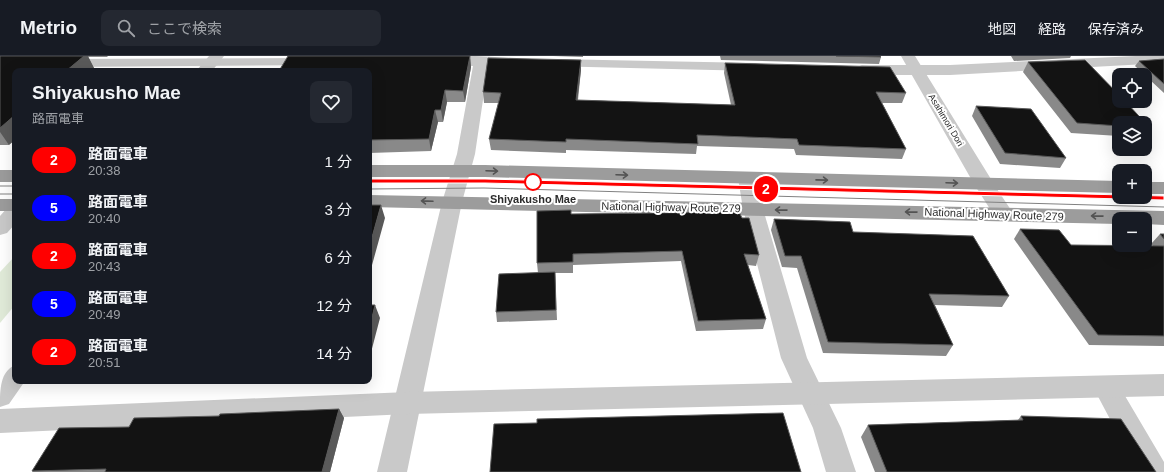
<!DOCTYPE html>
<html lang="ja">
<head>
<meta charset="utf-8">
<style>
	body { margin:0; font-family:Arial,"Noto Sans JP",sans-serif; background:#242831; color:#f1f3f6; height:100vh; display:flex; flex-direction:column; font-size:15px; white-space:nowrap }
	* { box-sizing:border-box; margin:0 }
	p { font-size:13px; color:#9ea1a6 }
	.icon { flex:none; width:22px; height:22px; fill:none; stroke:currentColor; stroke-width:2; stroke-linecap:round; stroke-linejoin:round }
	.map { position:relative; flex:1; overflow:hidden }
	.details { position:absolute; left:12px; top:12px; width:360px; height:316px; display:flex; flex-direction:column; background:#171b24; border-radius:8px; box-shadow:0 4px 16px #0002 }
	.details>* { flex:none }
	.badge { padding:0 8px; border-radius:13px; font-size:14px; line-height:26px }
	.buttons { position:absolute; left:1112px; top:12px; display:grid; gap:8px }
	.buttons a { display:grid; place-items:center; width:40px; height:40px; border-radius:8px; background:#171b24; box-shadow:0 4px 16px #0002; font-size:20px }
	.map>.badge { position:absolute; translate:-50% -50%; box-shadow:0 0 0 2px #fff }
	.round { display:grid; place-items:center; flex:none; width:42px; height:42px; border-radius:8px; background:#242831 }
	.headline { display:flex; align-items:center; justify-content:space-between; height:68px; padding:0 20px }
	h1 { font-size:19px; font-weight:700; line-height:30px }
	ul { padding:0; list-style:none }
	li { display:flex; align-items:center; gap:12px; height:48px; padding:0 20px }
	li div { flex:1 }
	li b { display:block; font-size:15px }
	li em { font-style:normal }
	li .badge { min-width:44px; font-weight:700; text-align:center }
	header { display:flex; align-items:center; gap:24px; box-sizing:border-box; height:56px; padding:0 20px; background:#171b24; border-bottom:1px solid #363941 }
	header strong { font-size:19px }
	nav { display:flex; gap:22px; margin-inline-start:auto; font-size:14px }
	.search { width:280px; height:36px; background:#242831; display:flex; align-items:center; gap:10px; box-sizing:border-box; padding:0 14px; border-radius:8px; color:#9ea1a6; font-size:15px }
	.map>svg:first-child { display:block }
	.green { fill:#e1ebd9 }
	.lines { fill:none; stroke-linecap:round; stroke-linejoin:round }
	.minor { fill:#c9c9c9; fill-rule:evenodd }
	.tertiary { fill:#c9c9c9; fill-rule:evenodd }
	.trunk { fill:#9c9c9c; fill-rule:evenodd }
	.tram { stroke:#818181; stroke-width:1 }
	.wall { fill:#898989 }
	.shaded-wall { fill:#5a5a5a }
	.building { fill:#131313; stroke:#5a5a5a }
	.oneway { stroke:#535353 }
	.line { fill:#f00; stroke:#fff }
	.stop-dot { fill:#fff; stroke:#f00; stroke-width:2 }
	.labels { text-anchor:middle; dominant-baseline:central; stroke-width:4; stroke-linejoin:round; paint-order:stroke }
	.far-street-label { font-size:9px; fill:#2c2c2c; stroke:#fff }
	.stop-label { font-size:11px; font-weight:bold; fill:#2c2c2c; stroke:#fff }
	.street-label { font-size:11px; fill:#2c2c2c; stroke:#fff }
</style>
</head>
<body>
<header>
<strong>Metrio</strong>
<div class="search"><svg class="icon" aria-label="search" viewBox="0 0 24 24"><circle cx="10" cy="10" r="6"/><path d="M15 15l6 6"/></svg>ここで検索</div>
<nav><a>地図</a><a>経路</a><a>保存済み</a></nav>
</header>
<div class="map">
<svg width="1164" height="416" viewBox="0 0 1164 416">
	<rect width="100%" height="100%" fill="#fff"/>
	<path class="green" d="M15 200V249L0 267V216Z"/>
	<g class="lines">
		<path class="minor" d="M475 0 517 2 522 3 524 6 522 9 488 10 475 98 462 146 407 416H377L442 146 457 98 473 10 440 9 435 8 433 5 435 2 440 1Z
			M1136 0H1164V7L950 19H862L857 17 854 14 857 11 862 9H950Z
			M315 2 320 3 322 6 320 9 62 11 57 10 55 7 57 4 62 3Z
			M552 3 755 7 760 8 762 11 760 14 755 15 547 10 545 7 547 4Z
			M747 116 754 118 756 122 763 153 807 302 841 372 856 416H826L813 372 781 302 743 153 738 122 740 118Z
			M984 122 991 124 1011 154 1014 159 1011 164 1004 165 997 164 974 128 977 124Z
			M1106 320 1115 323 1164 406V416H1138L1093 331 1097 323Z"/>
		<path class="tertiary" d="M209 0H224L212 15H196Z
			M901 0H915L994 128 991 132 984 134 977 132 974 128Z
			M15 150V168L7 177 0 179V160L8 151Z
			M15 309V325H25L9 348 0 351C0 333 0 316 15 309Z
			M1164 318V340L408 358 0 377V353L408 336Z"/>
		<path class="trunk" d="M369 109H485L1119 125V137L485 121H369Z
			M0 114H15V126H0Z
			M1145 126H1164V138H1145Z
			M369 139 1164 155V169L1145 168V163H1119V168L369 151Z
			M0 143H15V155H0Z"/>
		<path class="tram" d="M369 125H485L1164 142
			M0 130H15
			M369 133 484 132 1164 151
			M0 138H15"/>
	</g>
	<path class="wall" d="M0 0H108L107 1H88L94 12 91 15H15L9 89H0Z
		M470 0 471 11 465 46H447L443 66H438L431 95 369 97V15Z
		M553 0H583V1Z
		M720 0H880L881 1 879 8 721 4Z
		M1011 0H1071L1070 2 1014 5Z
		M1164 3V37L1135 10 1139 5Z
		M1085 4 1119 39V45H1125L1150 72 1145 79V67H1119V80L1071 77 1023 16 1028 6Z
		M725 7 906 37 902 47H882L906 93 902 103 796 99 794 93 697 90 696 98 566 94V97L491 94 489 83 499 47H484L483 36 581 14 578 44 731 49 724 17Z
		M976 50 1066 102 1060 112 1000 108 972 60Z
		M571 158 742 162 759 199 756 210 748 209 766 263 763 273 696 275 681 205 573 209V217H555L557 264 497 266 496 256 538 217 537 207Z
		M774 163 853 176 1009 240 1002 251 935 249 953 289 946 300 823 297 797 212 782 211 771 174Z
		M1020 173 1071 189 1153 190 1151 188 1160 178H1164V290L1089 289 1014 183Z
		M339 353 344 362 330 416H33L32 415 129 371 219 360Z
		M1021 360 1156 416H875L861 381 868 369 1018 364Z"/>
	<path class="shaded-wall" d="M84 0H88L94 12 91 15H66Z
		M470 0 471 11 465 46 463 35Z
		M581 4V14L576 55V44Z
		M445 34 447 46 443 66 441 54Z
		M435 54 438 66 431 95 429 83Z
		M15 59V84L9 89 0 76V72Z
		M381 149 385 162 369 220V192Z
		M375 249 380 262 369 304V274Z
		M339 353 344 362 330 416H322Z"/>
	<path class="building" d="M0 0H84L66 15H15V59L0 72Z
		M288 0H470L463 35 445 34 441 54H435L429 83 369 84V15H279Z
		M836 0H880L881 1Z
		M488 2 581 4 576 44 735 49 725 7 890 11 906 37 876 36 906 93 799 89 797 83 697 79 698 88 566 83V86L489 83 501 37 483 36Z
		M1164 3V28L1139 5Z
		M1085 4 1119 39V45H1125L1150 72H1145V67H1119V70L1077 67 1028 6Z
		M976 50 1031 53 1066 102 1005 97Z
		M369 149H381L369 192Z
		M571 154V158L739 156 742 162H749L759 199 744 198 766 263 698 265 682 195 573 198V206L537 207V155Z
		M774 163 850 166 853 176 973 180 1009 240 929 238 953 289 828 286 801 200H785Z
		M1020 173 1059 174 1071 189 1164 190V280L1098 279Z
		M1160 178H1164V183Z
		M555 216 556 254 496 256 499 218Z
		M369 249H375L369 274Z
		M339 353 322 416H105L106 413 32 415 59 372 129 371 134 362 219 360 220 358Z
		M783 357 801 416H490L494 368 537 367V363Z
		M1021 360 1121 363 1156 416H887L868 369 1023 364Z"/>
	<defs><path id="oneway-shaft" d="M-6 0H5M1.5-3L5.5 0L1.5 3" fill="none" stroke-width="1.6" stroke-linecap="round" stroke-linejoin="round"/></defs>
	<g class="oneway">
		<use href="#oneway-shaft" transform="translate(492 115) rotate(2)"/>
		<use href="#oneway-shaft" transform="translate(622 119) rotate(2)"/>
		<use href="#oneway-shaft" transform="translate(822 124) rotate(1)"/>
		<use href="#oneway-shaft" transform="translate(952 127) rotate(2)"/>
		<use href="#oneway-shaft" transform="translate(427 145) rotate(-178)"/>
		<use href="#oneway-shaft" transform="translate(781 154) rotate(-179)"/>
		<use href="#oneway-shaft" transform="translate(911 156) rotate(-179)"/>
		<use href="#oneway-shaft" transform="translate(1097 160) rotate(-179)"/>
	</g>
	<path class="line" d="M369 123H485L1164 140V144L485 127H367L366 125Z"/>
	<circle class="stop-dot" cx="533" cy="126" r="8"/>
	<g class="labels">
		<g class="far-street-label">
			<text transform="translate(946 64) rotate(59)">Asahimori Dori</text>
		</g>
		<g class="stop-label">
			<text x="533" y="143">Shiyakusho Mae</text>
		</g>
		<g class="street-label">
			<text transform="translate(671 151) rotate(1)">National Highway Route 279</text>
			<text transform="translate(994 158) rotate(2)">National Highway Route 279</text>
		</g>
	</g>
</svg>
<div class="buttons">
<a><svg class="icon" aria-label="locate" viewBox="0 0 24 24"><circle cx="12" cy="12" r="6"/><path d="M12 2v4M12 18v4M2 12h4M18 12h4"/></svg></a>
<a><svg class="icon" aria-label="layers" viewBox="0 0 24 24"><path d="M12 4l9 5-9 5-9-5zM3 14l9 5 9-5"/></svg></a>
<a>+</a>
<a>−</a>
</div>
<b class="badge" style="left:766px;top:133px;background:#f00;color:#fff">2</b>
<section class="details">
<div class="headline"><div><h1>Shiyakusho Mae</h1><p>路面電車</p></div><a class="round"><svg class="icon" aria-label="heart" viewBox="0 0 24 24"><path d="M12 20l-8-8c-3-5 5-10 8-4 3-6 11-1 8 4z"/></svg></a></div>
<ul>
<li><span class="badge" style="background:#f00;color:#fff">2</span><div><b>路面電車</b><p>20:38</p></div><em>1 分</em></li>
<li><span class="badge" style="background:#00f;color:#fff">5</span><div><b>路面電車</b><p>20:40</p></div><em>3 分</em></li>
<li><span class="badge" style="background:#f00;color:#fff">2</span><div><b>路面電車</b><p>20:43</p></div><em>6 分</em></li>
<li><span class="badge" style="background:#00f;color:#fff">5</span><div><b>路面電車</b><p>20:49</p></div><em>12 分</em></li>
<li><span class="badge" style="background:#f00;color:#fff">2</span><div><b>路面電車</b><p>20:51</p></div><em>14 分</em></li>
</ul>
</section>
</div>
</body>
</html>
